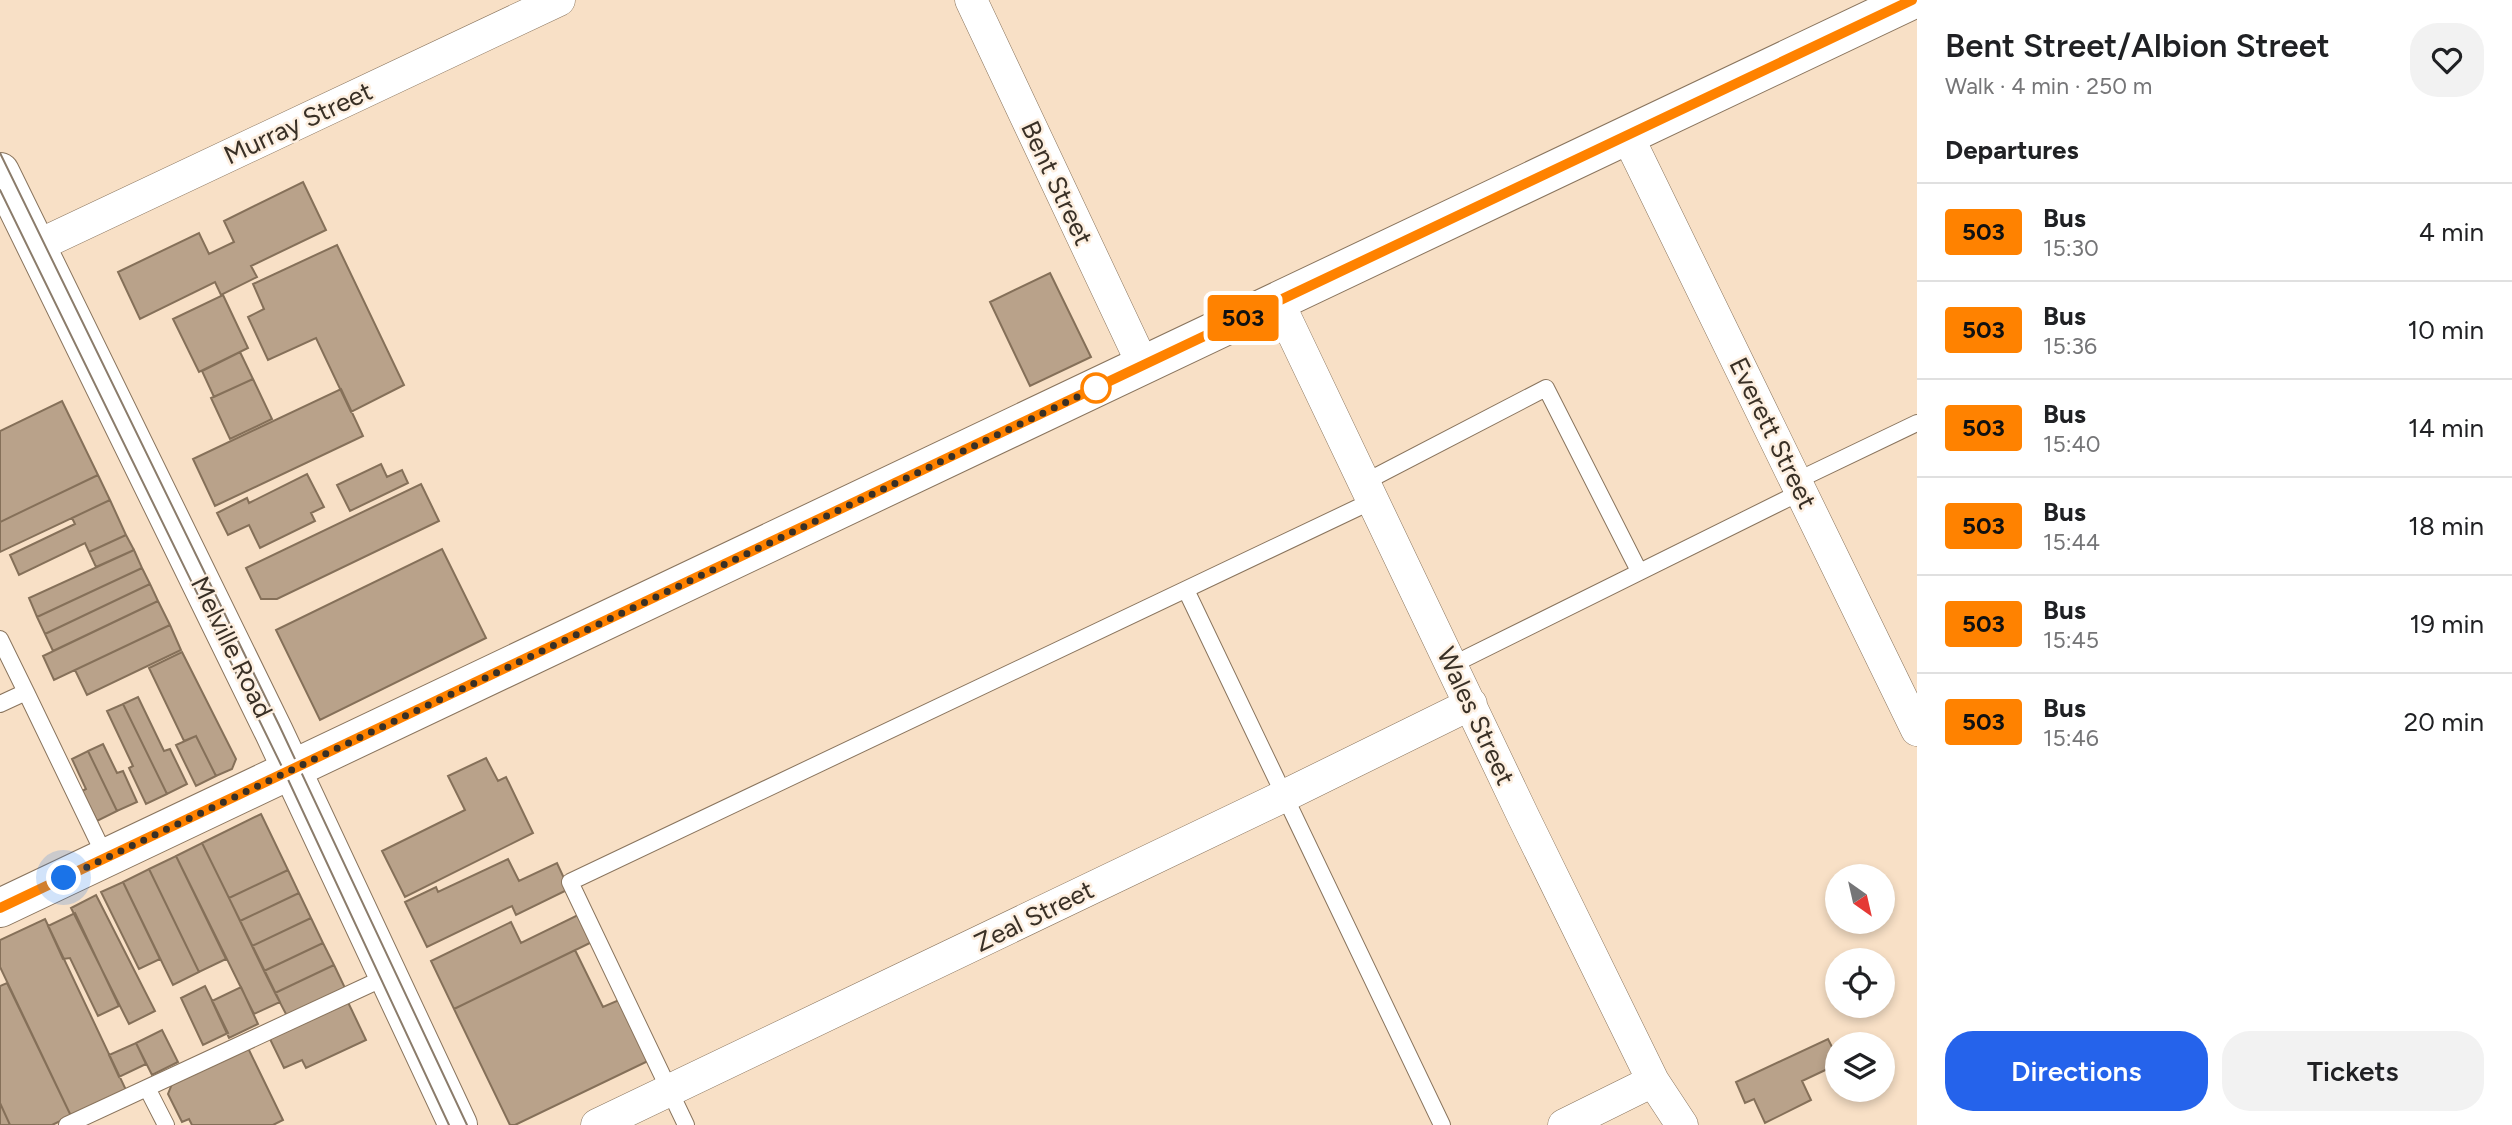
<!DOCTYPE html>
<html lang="en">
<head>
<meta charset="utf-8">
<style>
	body { margin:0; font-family:Figtree,sans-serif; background:#f2f2f2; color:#202124; height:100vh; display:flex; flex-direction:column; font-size:26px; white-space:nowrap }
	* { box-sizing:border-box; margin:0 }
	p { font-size:23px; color:#757577 }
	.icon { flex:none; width:38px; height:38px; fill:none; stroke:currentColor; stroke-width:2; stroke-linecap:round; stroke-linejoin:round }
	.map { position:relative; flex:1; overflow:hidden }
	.sheet { display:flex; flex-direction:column; background:#fff; width:595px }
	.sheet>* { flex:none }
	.badge { padding:0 14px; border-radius:5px; font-size:24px; line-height:46px }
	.needle { width:46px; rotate:146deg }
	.buttons { position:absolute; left:1825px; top:864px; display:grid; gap:14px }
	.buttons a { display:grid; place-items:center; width:70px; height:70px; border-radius:50%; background:#fff; box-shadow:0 4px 10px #0003; font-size:35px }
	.you { position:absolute; width:35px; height:35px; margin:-18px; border:5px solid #fff; border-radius:50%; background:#1a73e8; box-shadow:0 0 0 10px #1a73e833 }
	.map>.badge { position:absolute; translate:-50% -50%; box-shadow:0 0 0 4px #fff }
	h2 { padding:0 28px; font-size:26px; line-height:63px }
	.round { display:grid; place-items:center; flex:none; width:74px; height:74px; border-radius:28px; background:#f2f2f2 }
	.overview { display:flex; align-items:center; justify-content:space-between; height:119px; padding:0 28px }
	h1 { font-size:33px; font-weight:600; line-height:52px }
	.button { display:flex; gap:14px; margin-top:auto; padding:14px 28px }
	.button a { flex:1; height:80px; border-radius:28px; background:#2563eb; color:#fff; font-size:28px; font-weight:600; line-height:80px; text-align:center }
	.button a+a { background:#f2f2f2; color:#202124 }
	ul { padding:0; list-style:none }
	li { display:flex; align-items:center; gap:21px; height:98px; padding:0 28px; border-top:2px solid #e0e0e0 }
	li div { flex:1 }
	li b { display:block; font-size:26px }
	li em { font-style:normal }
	li .badge { min-width:77px; font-weight:700; text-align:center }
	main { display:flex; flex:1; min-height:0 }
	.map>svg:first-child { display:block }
	.building { fill:#b9a28a; stroke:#857059; stroke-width:2 }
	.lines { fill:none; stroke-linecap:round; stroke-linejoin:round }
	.service-casing { stroke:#89745d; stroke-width:18 }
	.minor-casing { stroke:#89745d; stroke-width:33 }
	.tertiary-casing { stroke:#89745d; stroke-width:40 }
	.secondary-casing { stroke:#89745d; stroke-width:40 }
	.service { stroke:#fff; stroke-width:16 }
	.minor { stroke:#fff; stroke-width:32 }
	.tertiary { stroke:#fff; stroke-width:38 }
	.secondary { stroke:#fff; stroke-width:38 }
	.tram { stroke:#8b7c6b; stroke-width:2 }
	.line-casing { stroke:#fff; stroke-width:16 }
	.line { stroke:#ff8200; stroke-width:10 }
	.walk { stroke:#393026; stroke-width:7; stroke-dasharray:0 12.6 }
	.stop-dot { fill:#fff; stroke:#ff8200; stroke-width:3.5 }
	.labels { text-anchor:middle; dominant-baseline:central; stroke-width:5; stroke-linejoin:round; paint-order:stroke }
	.street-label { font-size:26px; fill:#393026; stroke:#fdefe0 }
</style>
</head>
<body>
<main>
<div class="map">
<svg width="1917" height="1125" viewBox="0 0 1917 1125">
	<rect width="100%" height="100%" fill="#f8e0c6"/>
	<path class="building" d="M303 182 326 230 251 266 257 277 221 295 215 282 140 319 118 272 199 233 209 254 234 242 224 221Z
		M337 245 404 385 351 412 316 338 268 360 248 317 264 309 253 284Z
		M1050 273 1091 357 1030 386 990 302Z
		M223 295 248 348 199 372 173 319Z
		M240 352 253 379 214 397 202 371Z
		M253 379 272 419 230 439 211 398Z
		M341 389 363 436 215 506 193 459Z
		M62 401 98 475 0 522V431Z
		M381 464 387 477 402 470 408 483 350 511 337 485Z
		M307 474 324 507 311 513 315 521 260 548 249 525 228 535 217 513 247 498 249 503Z
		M98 475 110 500 0 552V522Z
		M421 484 439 521 277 599H261L246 568Z
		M110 500 126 535 89 552 85 543 19 575 10 555 75 524 72 518Z
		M126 535 134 550 96 567 89 552Z
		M442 549 486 638 320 720 276 630Z
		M134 550 142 568 37 617 29 598Z
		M142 568 150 584 45 634 37 617Z
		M150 584 158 601 53 651 45 634Z
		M158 601 170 625 54 680 43 656Z
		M170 625 181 650 87 695 75 670Z
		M182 652 236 759 232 769 216 776 196 736 184 741 149 668Z
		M138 697 164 751 170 749 187 784 167 794 123 704Z
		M123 704 167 794 146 804 129 768 133 766 107 711Z
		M196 736 216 776 196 786 176 745Z
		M103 744 117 773 123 771 137 802 117 811 88 751Z
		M88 751 117 811 97 821 82 791 86 789 72 759Z
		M486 758 498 781 506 777 533 833 405 897 382 851 465 810 448 776Z
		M261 814 288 870 229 898 202 843Z
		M202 843 280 1002 254 1014 176 856Z
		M176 856 226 959 199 972 149 869Z
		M508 859 519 881 557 863 569 889 516 915 512 906 427 947 405 902 436 887 438 892Z
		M149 869 199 972 173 985 123 882Z
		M288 870 299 893 240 921 229 898Z
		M123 882 160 959 139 969 101 892Z
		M299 893 311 918 252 946 240 921Z
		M96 895 155 1011 129 1024 71 908Z
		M75 913 119 1006 98 1016 70 958 63 959 48 926Z
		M580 914 594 941 454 1009 431 961 511 922 521 943Z
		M311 918 323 943 264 971 252 946Z
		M45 919 126 1090 71 1116 0 967V940Z
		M323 943 334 965 275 993 264 971Z
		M575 950 603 1007 619 1000 648 1061 515 1125H510L454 1009Z
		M334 965 345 988 287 1016 275 993Z
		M7 983 71 1116 52 1125H10L0 1103V986Z
		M205 986 228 1033 203 1045 181 998Z
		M241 987 258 1024 229 1038 212 1001Z
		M346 998 366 1040 306 1068 302 1060 284 1068 268 1035Z
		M162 1030 178 1062 152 1075 136 1043Z
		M1828 1039 1838 1059V1064L1802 1081 1811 1100 1765 1123 1754 1099 1745 1103 1736 1082Z
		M136 1043 146 1064 119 1077 109 1055Z
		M248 1048 283 1120 273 1125H192L189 1119 182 1122 168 1094 172 1084Z
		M0 1103 10 1125H0Z"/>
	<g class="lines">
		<defs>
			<path id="service" d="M1796 481 1917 423
				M1365 482 1546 388 1639 571
				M1186 590 1442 1125
				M0 639 26 692 0 704
				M1452 665 1801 492
				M26 692 106 858
				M147 1088 166 1125
				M67 1125 388 976
				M686 1125 570 882 1374 500"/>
			<path id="minor" d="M971 0 1143 365
				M1627 135 1917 730
				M37 246 559 0
				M1278 302 1524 818 1653 1081 1682 1125
				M597 1125 1284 796 1471 704
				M1564 1125 1653 1081"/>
			<path id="tertiary" d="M0 908 1912 0"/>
			<path id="secondary" d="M0 172 274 732 458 1125"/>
		</defs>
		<use href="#service" class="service-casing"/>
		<use href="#minor" class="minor-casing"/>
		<use href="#tertiary" class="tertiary-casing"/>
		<use href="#secondary" class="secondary-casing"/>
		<use href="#service" class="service"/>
		<use href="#minor" class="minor"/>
		<use href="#tertiary" class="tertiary"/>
		<use href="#secondary" class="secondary"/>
		<path class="tram" d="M0 153 279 725 467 1125
			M0 190 285 773 449 1125"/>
	</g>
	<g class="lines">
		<defs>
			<path id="line" d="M0 908 1912 0"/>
		</defs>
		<use href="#line" class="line-casing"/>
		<use href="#line" class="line"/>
		<path class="walk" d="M64 878 1096 388"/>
	</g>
	<circle class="stop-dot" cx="1096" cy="388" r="14"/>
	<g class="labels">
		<g class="street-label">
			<text transform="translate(298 123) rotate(-25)">Murray Street</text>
			<text transform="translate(1057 183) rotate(65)">Bent Street</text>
			<text transform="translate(1773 433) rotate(64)">Everett Street</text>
			<text transform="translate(232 647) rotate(64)">Melville Road</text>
			<text transform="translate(1476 716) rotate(65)">Wales Street</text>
			<text transform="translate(1034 916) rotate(-26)">Zeal Street</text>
		</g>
	</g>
</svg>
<div class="buttons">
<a><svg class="needle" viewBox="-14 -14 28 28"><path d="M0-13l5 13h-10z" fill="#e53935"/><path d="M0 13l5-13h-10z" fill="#757577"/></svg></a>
<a><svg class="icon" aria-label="locate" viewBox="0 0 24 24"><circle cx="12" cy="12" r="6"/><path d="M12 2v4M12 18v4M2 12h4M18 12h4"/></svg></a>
<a><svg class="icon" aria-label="layers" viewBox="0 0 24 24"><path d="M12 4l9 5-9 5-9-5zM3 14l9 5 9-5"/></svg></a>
</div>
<div class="you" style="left:64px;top:878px"></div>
<b class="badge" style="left:1243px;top:318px;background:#ff8200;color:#111">503</b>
</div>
<section class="sheet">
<div class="overview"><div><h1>Bent Street/Albion Street</h1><p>Walk · 4 min · 250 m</p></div><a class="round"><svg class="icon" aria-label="heart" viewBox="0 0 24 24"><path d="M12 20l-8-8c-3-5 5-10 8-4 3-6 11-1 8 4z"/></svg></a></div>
<h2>Departures</h2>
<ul>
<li><span class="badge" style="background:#ff8200;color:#111">503</span><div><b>Bus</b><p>15:30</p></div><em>4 min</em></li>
<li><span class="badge" style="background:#ff8200;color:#111">503</span><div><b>Bus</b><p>15:36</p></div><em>10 min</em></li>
<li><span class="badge" style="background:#ff8200;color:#111">503</span><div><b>Bus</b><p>15:40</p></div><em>14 min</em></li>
<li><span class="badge" style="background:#ff8200;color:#111">503</span><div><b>Bus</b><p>15:44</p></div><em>18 min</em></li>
<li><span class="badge" style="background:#ff8200;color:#111">503</span><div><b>Bus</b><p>15:45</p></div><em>19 min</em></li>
<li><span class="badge" style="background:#ff8200;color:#111">503</span><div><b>Bus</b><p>15:46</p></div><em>20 min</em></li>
</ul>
<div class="button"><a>Directions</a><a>Tickets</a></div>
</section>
</main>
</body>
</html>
